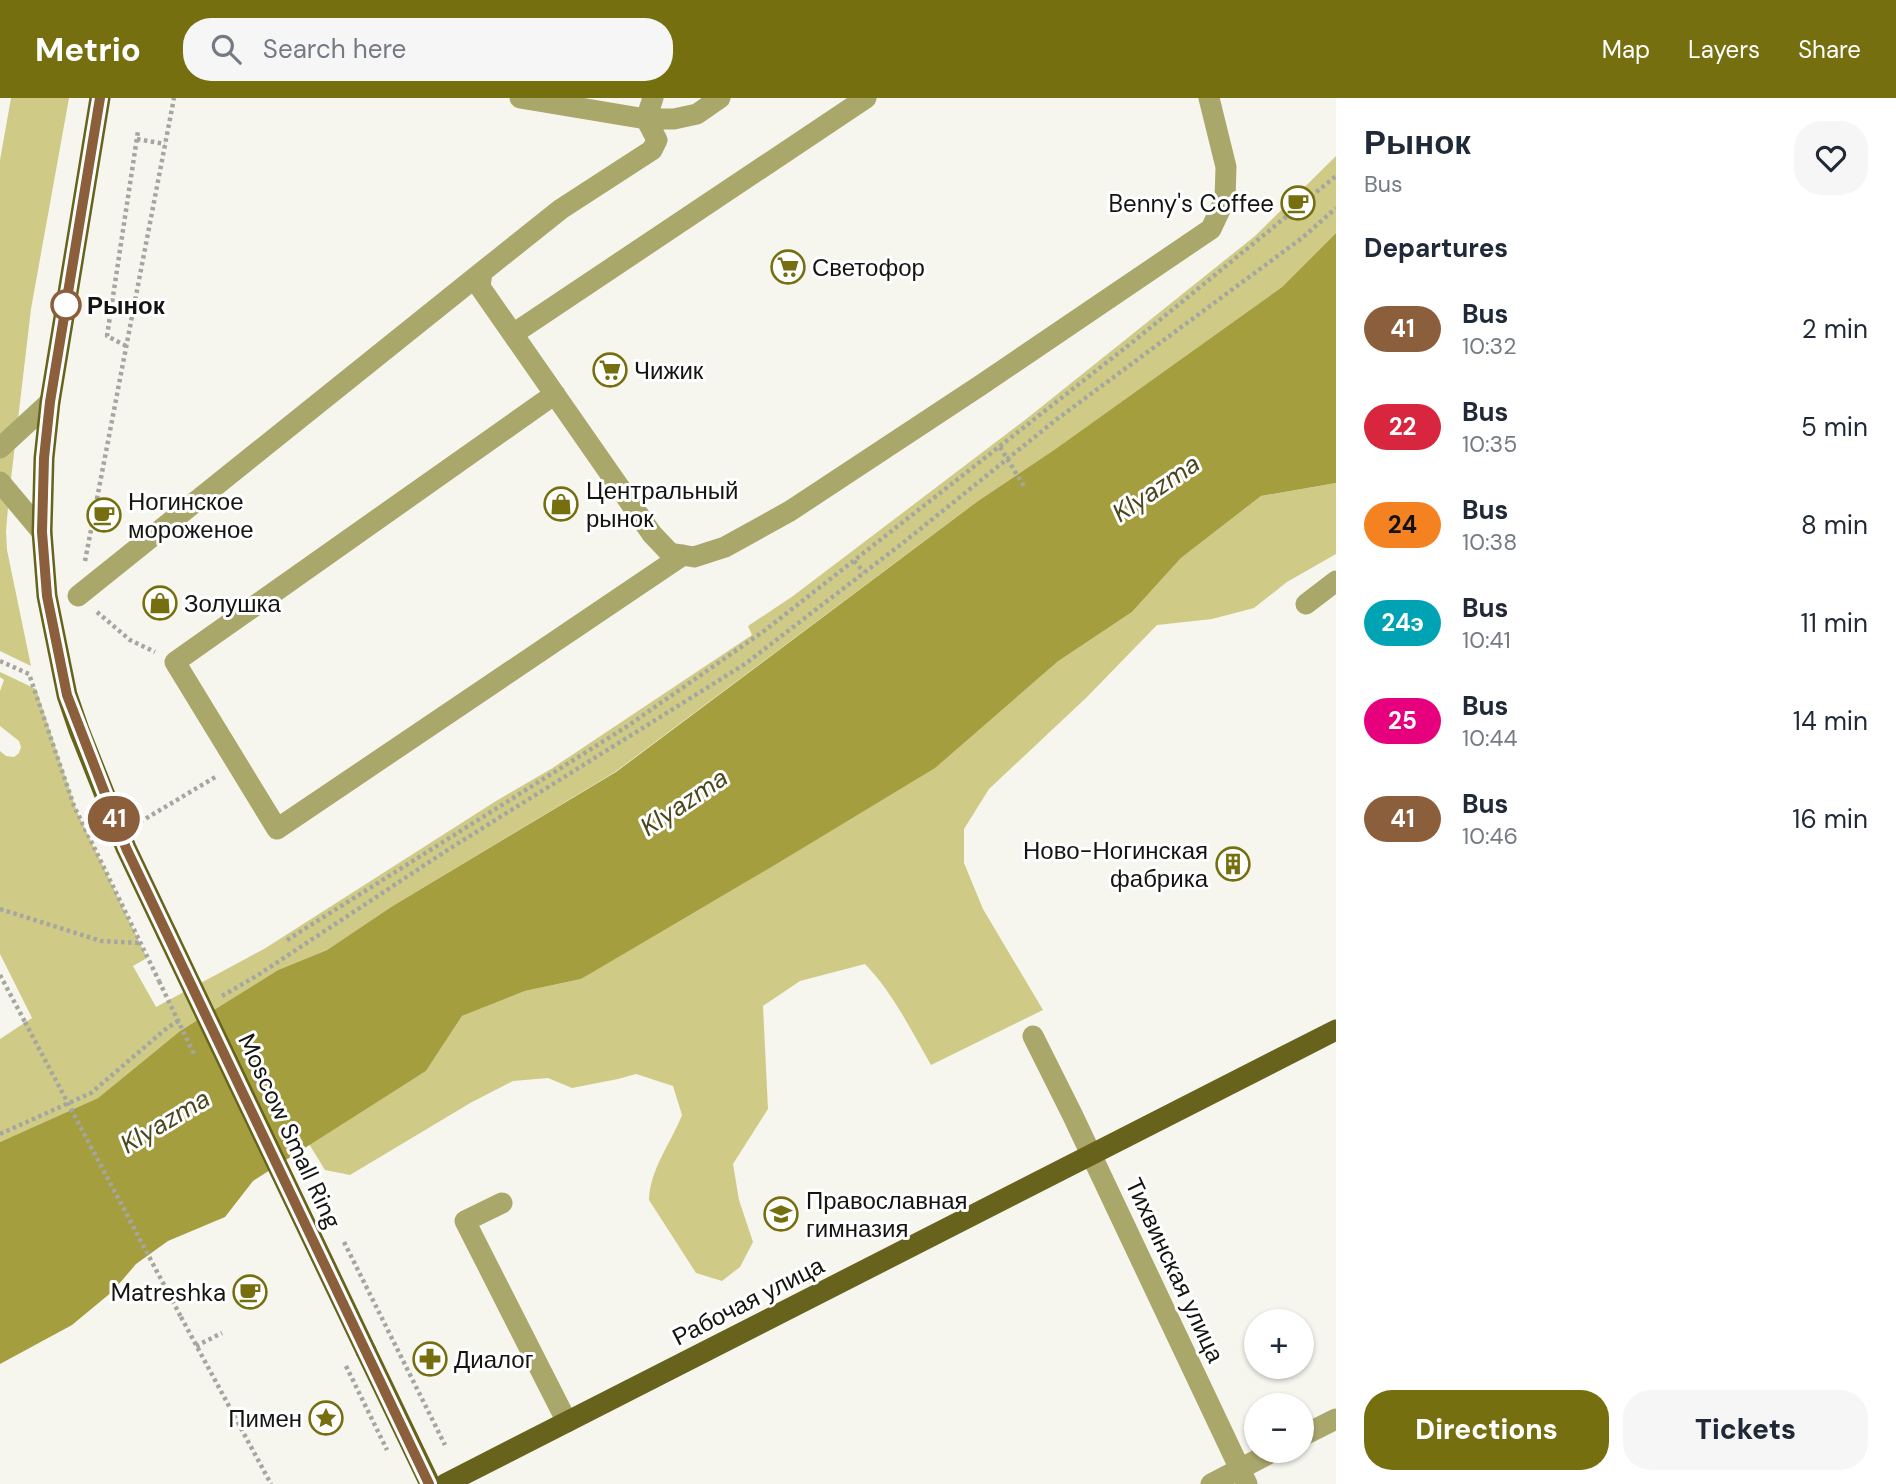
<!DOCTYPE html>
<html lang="en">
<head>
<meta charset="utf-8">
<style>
	body { margin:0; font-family:"DM Sans",sans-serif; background:#f6f6f7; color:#1f2937; height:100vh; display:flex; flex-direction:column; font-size:26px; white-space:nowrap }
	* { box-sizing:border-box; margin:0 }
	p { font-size:23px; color:#747a83 }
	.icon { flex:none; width:38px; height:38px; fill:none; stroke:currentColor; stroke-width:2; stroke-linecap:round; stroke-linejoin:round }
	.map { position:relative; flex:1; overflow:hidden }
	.panel { display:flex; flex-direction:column; background:#fff; width:560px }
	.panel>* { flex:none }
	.badge { padding:0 14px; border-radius:23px; font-size:24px; line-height:46px }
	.fabs { position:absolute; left:1244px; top:1211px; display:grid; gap:14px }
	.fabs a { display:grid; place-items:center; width:70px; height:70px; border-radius:50%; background:#fff; box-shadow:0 2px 5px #0004; font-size:35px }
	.map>.badge { position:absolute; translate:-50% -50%; box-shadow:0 0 0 4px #fff }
	h2 { padding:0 28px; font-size:26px; line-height:63px }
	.round { display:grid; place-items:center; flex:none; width:74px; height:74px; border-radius:28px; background:#f6f6f7 }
	.summary { display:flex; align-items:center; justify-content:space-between; height:119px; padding:0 28px }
	h1 { font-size:33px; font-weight:800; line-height:52px }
	.action { display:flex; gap:14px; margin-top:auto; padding:14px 28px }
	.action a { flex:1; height:80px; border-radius:28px; background:#766f10; color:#fff; font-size:28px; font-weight:800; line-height:80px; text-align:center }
	.action a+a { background:#f6f6f7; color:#1f2937 }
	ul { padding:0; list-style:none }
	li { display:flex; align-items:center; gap:21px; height:98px; padding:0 28px }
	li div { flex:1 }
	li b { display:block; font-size:26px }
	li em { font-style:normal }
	li .badge { min-width:77px; font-weight:700; text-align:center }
	header { display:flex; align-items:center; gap:42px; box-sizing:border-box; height:98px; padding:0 35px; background:#766f10; color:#fff }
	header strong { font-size:33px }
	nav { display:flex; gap:38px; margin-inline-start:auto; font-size:24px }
	.search { width:490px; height:63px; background:#f6f6f7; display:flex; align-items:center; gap:18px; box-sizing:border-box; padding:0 24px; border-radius:28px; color:#747a83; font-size:26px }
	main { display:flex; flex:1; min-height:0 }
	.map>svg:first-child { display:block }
	.green { fill:#cfcb87 }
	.water { fill:#a49e3e }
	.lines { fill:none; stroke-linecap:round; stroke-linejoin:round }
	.path { stroke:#a6a6a1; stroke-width:4.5; stroke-dasharray:3.5 3.5; stroke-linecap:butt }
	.minor { stroke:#aaa76b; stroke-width:21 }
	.major { stroke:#68631c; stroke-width:21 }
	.path-bridge { stroke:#a6a6a1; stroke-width:4.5; stroke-dasharray:3.5 3.5; stroke-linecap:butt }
	.major-bridge { stroke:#68631c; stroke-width:21 }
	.line-casing { stroke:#fff; stroke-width:16 }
	.line { stroke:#8b5e3c; stroke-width:10 }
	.stop-dot { fill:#fff; stroke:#8b5e3c; stroke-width:3.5 }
	.labels { text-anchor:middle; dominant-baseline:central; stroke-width:6; stroke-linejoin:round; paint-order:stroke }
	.poi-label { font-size:24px; fill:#141412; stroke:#fff; text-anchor:start }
	.stop-label { font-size:24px; font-weight:bold; fill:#141412; stroke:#fff; text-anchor:start }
	.street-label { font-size:24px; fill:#141412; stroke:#fff }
	.water-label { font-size:26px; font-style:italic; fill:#4b4820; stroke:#fff }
</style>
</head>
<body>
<header>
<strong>Metrio</strong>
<div class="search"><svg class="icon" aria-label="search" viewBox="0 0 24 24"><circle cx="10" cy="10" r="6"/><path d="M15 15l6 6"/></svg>Search here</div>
<nav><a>Map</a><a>Layers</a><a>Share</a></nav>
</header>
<main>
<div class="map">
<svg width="1336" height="1386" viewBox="0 0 1336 1386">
	<rect width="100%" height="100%" fill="#f6f6ef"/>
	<path class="green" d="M11 0H69L31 211 9 398 6 433 7 452 31 568 0 553V62Z
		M1336 58V135L1282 189 1054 352 978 403 615 674 391 809 327 852 278 872 180 933 98 1000 0 1044V941L32 920 0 856V653L6 658 14 659 19 655 21 649 19 643 0 628V593L4 582 0 579V574L36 591 77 714 147 860 133 868 156 909 264 851 496 703 551 671 752 537 748 528 793 498 1025 322 1255 138Z
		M1336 385V456L1287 484 1254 510 1212 521 1157 527 1087 599 989 691 964 731V765L983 811 1043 912 931 967C911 932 893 895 865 866L800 883 763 908 768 1011 733 1066 739 1102 753 1144 740 1169 722 1183 696 1175 649 1102C650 1071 671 1045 682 1017L673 988 636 976 618 981 572 990 548 980 513 983 472 1004 350 1077 325 1072 309 1046 426 973 462 918 525 893 581 881 1132 514 1181 460 1261 398Z"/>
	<path class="water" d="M1336 135V385L1261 398 1181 460 1132 514 1057 564 935 670 778 765 581 881 525 893 462 918 426 973 253 1083 225 1119 168 1143 136 1166 113 1193 72 1227 0 1266V1044L98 1000 180 933 278 872 327 852 391 809 616 674 978 403 1054 352 1282 189Z"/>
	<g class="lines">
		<path class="path" d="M137 41 165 46
			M126 248 107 238 138 33
			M1000 349 1025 390
			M85 463 174 0
			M854 463 864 474
			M97 514 130 542 155 554
			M0 563 29 576 74 708 159 883
			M140 724 217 678
			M0 811 101 843 140 845
			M287 842 626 629 764 533 1134 243 1336 78
			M0 877 25 924
			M222 898 258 877 449 751 745 566 904 444 1057 321 1302 140 1336 110
			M0 1036 91 995 167 930 181 921
			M181 1219 271 1386
			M196 1248 222 1235"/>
		<path class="minor" d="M520 0 646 21H674L697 16 720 0
			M653 0 646 21 657 42 652 52 561 111 482 174 480 189 652 436 670 455 694 459 725 449 790 413 981 287 1211 131 1225 101 1226 69 1209 0
			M513 236 866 0
			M555 296 175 564 277 731 683 457
			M0 350 50 304
			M0 384 42 434
			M78 498 482 174
			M1306 506 1336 483
			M1033 938 1072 1016 1247 1386
			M502 1105 465 1123 567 1324
			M1302 1338 1336 1321
			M1211 1386 1274 1353"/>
		<path class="major" d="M100 0 50 304 44 360 43 398 42 434 47 498 67 597 79 632 126 750 167 836
			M366 1253 430 1386
			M445 1386 1336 932"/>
		<path class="path-bridge" d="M159 883 195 958
			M25 924 181 1219
			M344 1144 445 1347
			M346 1268 387 1352"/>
		<path class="major-bridge" d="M167 836 366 1253"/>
	</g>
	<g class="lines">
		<defs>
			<path id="line" d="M100 0 50 304 44 360 42 434 47 498 67 597 126 750 429 1386"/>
		</defs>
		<use href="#line" class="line-casing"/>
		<use href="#line" class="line"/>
	</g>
	<defs>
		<symbol id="cafe-ring" viewBox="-11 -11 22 22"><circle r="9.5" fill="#fff" stroke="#766f10" stroke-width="1.5"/><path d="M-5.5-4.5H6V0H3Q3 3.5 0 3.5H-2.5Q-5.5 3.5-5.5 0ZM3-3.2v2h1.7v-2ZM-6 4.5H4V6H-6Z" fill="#766f10"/></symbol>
		<symbol id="supermarket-ring" viewBox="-11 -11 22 22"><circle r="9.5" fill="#fff" stroke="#766f10" stroke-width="1.5"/><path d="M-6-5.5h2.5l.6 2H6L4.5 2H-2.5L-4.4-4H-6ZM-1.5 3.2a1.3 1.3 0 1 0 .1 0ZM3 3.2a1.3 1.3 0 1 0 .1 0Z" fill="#766f10"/></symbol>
		<symbol id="shop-ring" viewBox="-11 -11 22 22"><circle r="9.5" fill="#fff" stroke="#766f10" stroke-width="1.5"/><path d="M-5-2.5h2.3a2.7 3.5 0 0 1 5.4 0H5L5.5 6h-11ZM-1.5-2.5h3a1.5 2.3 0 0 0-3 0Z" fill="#766f10"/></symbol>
		<symbol id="building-ring" viewBox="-11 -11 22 22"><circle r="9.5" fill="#fff" stroke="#766f10" stroke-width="1.5"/><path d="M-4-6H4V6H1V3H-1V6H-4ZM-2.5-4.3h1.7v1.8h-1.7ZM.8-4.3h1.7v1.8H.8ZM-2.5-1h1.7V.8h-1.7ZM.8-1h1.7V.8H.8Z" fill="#766f10"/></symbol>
		<symbol id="school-ring" viewBox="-11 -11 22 22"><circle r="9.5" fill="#fff" stroke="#766f10" stroke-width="1.5"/><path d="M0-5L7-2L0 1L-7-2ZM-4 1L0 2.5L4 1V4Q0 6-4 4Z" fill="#766f10"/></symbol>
		<symbol id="pharmacy-ring" viewBox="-11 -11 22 22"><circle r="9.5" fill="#fff" stroke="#766f10" stroke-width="1.5"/><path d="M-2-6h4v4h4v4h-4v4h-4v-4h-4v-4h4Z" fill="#766f10"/></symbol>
		<symbol id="sight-ring" viewBox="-11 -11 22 22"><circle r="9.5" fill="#fff" stroke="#766f10" stroke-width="1.5"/><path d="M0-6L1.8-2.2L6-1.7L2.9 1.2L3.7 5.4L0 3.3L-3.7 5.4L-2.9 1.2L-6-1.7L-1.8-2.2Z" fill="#766f10"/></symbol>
	</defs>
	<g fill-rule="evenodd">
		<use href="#cafe-ring" x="1279" y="86" width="38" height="38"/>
		<use href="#supermarket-ring" x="769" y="150" width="38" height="38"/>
		<use href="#supermarket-ring" x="591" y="253" width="38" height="38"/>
		<use href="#shop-ring" x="542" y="387" width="38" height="38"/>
		<use href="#cafe-ring" x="85" y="398" width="38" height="38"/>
		<use href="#shop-ring" x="141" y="486" width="38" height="38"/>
		<use href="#building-ring" x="1214" y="747" width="38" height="38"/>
		<use href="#school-ring" x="762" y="1097" width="38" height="38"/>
		<use href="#cafe-ring" x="231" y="1175" width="38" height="38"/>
		<use href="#pharmacy-ring" x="411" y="1242" width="38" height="38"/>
		<use href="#sight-ring" x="307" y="1301" width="38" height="38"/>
	</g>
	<circle class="stop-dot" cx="66" cy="207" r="14"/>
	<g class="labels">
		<g class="poi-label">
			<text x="1274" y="105" text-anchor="end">Benny's Coffee</text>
			<text x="812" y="169">Светофор</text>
			<text x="634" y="272">Чижик</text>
			<text x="586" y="392">Центральный<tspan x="586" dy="28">рынок</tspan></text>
			<text x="128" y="403">Ногинское<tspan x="128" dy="28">мороженое</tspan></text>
			<text x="184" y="505">Золушка</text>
			<text x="1208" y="752" text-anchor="end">Ново-Ногинская<tspan x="1208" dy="28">фабрика</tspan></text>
			<text x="806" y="1102">Православная<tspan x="806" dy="28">гимназия</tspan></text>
			<text x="226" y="1194" text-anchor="end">Matreshka</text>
			<text x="454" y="1261">Диалог</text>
			<text x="302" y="1320" text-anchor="end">Пимен</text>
		</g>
		<g class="stop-label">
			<text x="87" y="207">Рынок</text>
		</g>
		<g class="street-label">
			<text transform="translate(290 1033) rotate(65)">Moscow Small Ring</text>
			<text transform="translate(1175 1172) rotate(65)">Тихвинская улица</text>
			<text transform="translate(748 1203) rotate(-27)">Рабочая улица</text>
		</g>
		<g class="water-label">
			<text transform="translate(1156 390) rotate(-34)">Klyazma</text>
			<text transform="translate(684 704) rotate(-34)">Klyazma</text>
			<text transform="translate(165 1023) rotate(-31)">Klyazma</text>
		</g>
	</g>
</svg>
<div class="fabs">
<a>+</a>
<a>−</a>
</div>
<b class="badge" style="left:114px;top:721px;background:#8b5e3c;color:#fff">41</b>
</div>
<section class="panel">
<div class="summary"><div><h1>Рынок</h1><p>Bus</p></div><a class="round"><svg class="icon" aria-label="heart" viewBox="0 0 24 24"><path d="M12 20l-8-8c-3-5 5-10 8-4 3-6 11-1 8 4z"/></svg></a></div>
<h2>Departures</h2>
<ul>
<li><span class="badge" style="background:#8b5e3c;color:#fff">41</span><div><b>Bus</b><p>10:32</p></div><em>2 min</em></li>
<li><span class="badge" style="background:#d7263d;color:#fff">22</span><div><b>Bus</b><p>10:35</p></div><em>5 min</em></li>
<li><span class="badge" style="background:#f58220;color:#111">24</span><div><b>Bus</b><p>10:38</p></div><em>8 min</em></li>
<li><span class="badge" style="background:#00a3b4;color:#fff">24э</span><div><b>Bus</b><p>10:41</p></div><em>11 min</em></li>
<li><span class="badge" style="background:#e6007e;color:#fff">25</span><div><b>Bus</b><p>10:44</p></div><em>14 min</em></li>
<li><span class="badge" style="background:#8b5e3c;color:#fff">41</span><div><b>Bus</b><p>10:46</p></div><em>16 min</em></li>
</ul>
<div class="action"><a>Directions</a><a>Tickets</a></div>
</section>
</main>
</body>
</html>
